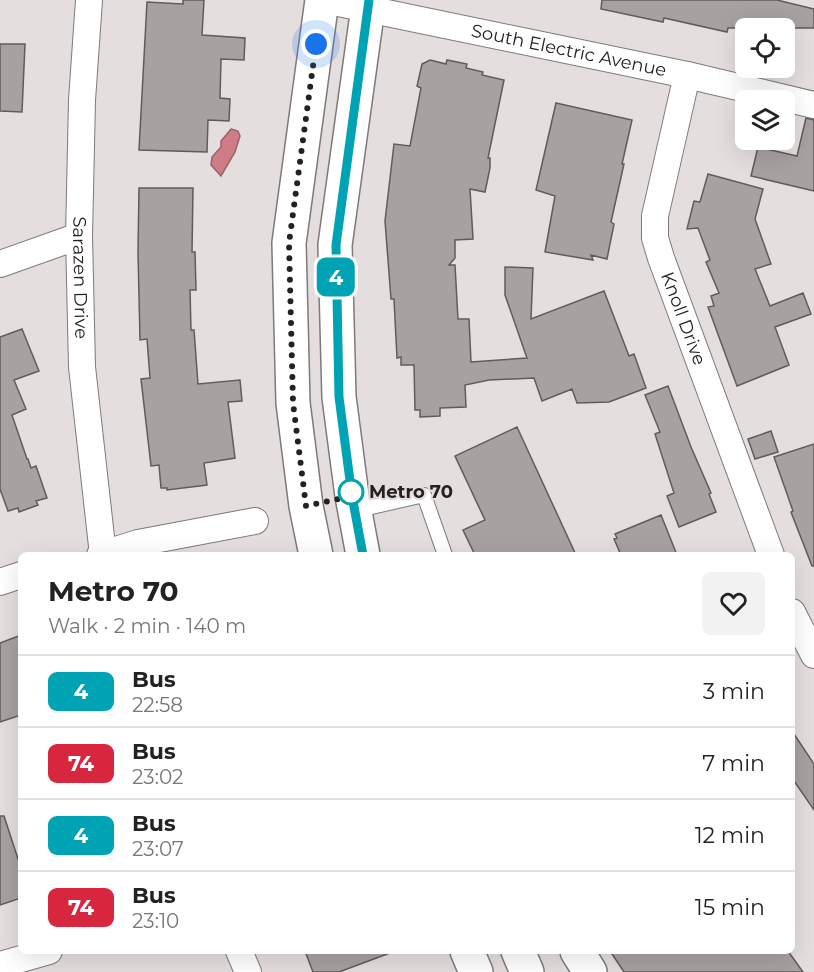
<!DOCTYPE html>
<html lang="en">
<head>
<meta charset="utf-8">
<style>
	body { margin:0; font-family:Montserrat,sans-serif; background:#f2f2f2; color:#222; height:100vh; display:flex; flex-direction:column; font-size:22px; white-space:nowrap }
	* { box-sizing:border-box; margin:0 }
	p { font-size:20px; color:#767676 }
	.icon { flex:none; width:33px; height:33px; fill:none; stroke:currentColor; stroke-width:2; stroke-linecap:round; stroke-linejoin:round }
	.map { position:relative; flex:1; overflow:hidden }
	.side { position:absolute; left:18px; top:552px; width:777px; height:402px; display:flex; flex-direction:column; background:#fff; border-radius:9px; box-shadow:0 6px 24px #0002 }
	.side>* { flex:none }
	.badge { padding:0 12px; border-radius:9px; font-size:21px; line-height:39px }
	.controls { position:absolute; left:735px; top:18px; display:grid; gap:12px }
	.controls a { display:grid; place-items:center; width:60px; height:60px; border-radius:9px; background:#fff; box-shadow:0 6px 24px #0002; font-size:30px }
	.you { position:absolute; width:30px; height:30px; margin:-15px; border:4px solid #fff; border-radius:50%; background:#1a73e8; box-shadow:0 0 0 9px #1a73e833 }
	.map>.badge { position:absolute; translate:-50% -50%; box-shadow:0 0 0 3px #fff }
	.round { display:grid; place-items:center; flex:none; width:63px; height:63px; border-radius:9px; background:#f2f2f2 }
	.overview { display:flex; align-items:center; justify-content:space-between; height:102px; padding:0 30px }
	h1 { font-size:28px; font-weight:700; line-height:45px }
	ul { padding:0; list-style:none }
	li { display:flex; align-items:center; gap:18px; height:72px; padding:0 30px; border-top:2px solid #e0e0e0 }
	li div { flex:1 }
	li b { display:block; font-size:22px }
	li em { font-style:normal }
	li .badge { min-width:66px; font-weight:700; text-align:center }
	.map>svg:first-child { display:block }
	.water { fill:#cf7c86; stroke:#9c6168; stroke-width:1.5 }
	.building { fill:#a8a1a2; stroke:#615b5b; stroke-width:1.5 }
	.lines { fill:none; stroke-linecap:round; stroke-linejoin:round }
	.lane-casing { stroke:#7f7979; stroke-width:16 }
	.street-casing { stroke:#7f7979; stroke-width:28 }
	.secondary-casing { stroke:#7f7979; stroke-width:36 }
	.primary-casing { stroke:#7f7979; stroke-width:36 }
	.lane { stroke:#fff; stroke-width:14 }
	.street { stroke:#fff; stroke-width:26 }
	.secondary { stroke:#fff; stroke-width:33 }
	.primary { stroke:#fff; stroke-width:33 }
	.line-casing { stroke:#fff; stroke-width:14 }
	.line { stroke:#00a3b4; stroke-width:9 }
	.walk { stroke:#242121; stroke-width:6; stroke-dasharray:0 10.8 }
	.stop-dot { fill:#fff; stroke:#00a3b4; stroke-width:3 }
	.labels { text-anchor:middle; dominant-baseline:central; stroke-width:4.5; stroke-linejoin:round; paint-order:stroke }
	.street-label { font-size:18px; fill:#242121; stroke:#e5dedf }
	.stop-label { font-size:18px; font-weight:bold; fill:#242121; stroke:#e5dedf; text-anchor:start }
</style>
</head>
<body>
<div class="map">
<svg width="814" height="972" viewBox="0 0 814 972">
	<rect width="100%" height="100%" fill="#e5dedf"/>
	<path class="water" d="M231 129 238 131 240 136 235 152 221 176 211 165 212 157 221 147V141Z"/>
	<path class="building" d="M183 0H204L202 35 245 38 244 60 221 59 220 98 230 99 229 121 208 120 207 152 139 150 147 2 183 4Z
		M602 0H777L814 9V28H728L727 32 664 18 663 22 601 9Z
		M0 44H25L22 112 0 111Z
		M430 60 446 64 447 60 467 64 466 68 483 72 482 75 504 80 488 158H490V168L485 192 470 189 473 239 455 240V258L449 265H455L458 319H469L471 362 527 358 505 295V267L533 268 531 319 604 291 629 356 634 354 646 388 609 402 577 403 572 389 542 401 534 378 489 380 465 385 466 407 440 408V416L420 417V410H415L414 365H401V357L397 358 394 299H391L385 221 394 144 410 146 421 88 417 86 422 64Z
		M556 103 632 120 622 164H624L611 222 614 224 607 259 591 255 593 260 545 252 555 196 536 190Z
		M806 118 814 120V191L751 176 758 147 797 156Z
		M708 174 763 189 755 219 771 264 755 269 770 306 803 293 811 314 775 327 789 365 737 386 708 307 714 306 711 296 719 293 706 262 710 260 698 228 687 229 694 201 700 202Z
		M139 188H193L192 252H195L196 290H190L191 330H194L198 384 240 380 242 401 228 402 235 458 204 463 207 485 167 490V488H161L159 465 151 466 141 379 150 378 147 339 140 340 138 252Z
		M22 329 39 371 14 380 26 409 12 415 27 459H28L31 468 36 466 47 498 36 501 38 505 19 512 18 508 8 511 0 489V337Z
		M668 386 691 447 711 493 709 494 716 512 679 527 667 496 674 493 655 434 660 432 645 395Z
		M517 427 576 555H475L463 530 485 520 455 456Z
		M771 431 778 452 755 459 748 439Z
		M814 444V566H812L791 512 793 511 774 457Z
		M661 515 677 555H621L614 539 617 538 615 534Z
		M21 635V715L0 722V643Z
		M792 731 814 764V810L792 778Z
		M0 816H4L21 868V898L0 905Z
		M305 951H390V953L339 972H313Z
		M610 951H788L803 972H624Z"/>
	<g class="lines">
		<defs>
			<path id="lane" d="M354 511 424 495 445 555"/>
			<g id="street">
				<path id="s1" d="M89 0 82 100 79 236 82 367 103 555"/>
				<path id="s2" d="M324 0 687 75 814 105"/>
				<path id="s3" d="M687 75 655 216V238L661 258 771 555"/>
				<path d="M0 264 79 236"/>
				<path d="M100 555 138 543 255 521"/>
				<path d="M0 582 21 575"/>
				<path d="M792 612 814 655"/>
				<path d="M239 951 248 972"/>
				<path d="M0 965 49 951"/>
			</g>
			<path id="secondary" d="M577 951 590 972"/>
			<path id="primary" d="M316 555 306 506 293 403 289 243 322 0
				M363 555 352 496 339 397 335 245 369 0
				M467 951 476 972
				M518 951 527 972"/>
		</defs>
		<use href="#lane" class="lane-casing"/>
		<use href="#street" class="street-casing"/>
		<use href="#secondary" class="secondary-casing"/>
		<use href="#primary" class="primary-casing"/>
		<use href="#lane" class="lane"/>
		<use href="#street" class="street"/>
		<use href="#secondary" class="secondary"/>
		<use href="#primary" class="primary"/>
	</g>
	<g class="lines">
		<defs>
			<path id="line" d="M363 555 352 496 339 397 336 245 369 0"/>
		</defs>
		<use href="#line" class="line-casing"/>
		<use href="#line" class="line"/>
		<path class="walk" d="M316 44 289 243 293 403 306 506 352 496 351 492"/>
	</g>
	<circle class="stop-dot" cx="351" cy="492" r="12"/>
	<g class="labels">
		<g class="street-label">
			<text stroke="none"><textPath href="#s2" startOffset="250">South Electric Avenue</textPath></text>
			<text stroke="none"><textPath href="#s1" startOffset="278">Sarazen Drive</textPath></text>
			<text stroke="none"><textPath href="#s3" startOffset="252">Knoll Drive</textPath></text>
		</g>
		<g class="stop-label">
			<text x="369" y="492">Metro 70</text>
		</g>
	</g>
</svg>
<div class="controls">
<a><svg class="icon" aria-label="locate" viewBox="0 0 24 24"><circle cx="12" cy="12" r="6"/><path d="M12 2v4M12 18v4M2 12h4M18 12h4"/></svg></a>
<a><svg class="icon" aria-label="layers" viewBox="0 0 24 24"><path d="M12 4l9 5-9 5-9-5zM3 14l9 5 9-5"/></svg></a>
</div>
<div class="you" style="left:316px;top:44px"></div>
<b class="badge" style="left:336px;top:277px;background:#00a3b4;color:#fff">4</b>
<section class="side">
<div class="overview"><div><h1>Metro 70</h1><p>Walk · 2 min · 140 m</p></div><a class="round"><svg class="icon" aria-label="heart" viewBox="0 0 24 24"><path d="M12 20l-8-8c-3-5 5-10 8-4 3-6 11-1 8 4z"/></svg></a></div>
<ul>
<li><span class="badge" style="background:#00a3b4;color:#fff">4</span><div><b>Bus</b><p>22:58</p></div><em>3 min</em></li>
<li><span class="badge" style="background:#d7263d;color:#fff">74</span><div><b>Bus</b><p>23:02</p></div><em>7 min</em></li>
<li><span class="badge" style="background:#00a3b4;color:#fff">4</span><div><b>Bus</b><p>23:07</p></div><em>12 min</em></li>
<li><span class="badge" style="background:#d7263d;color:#fff">74</span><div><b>Bus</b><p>23:10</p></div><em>15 min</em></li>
</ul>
</section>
</div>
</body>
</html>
